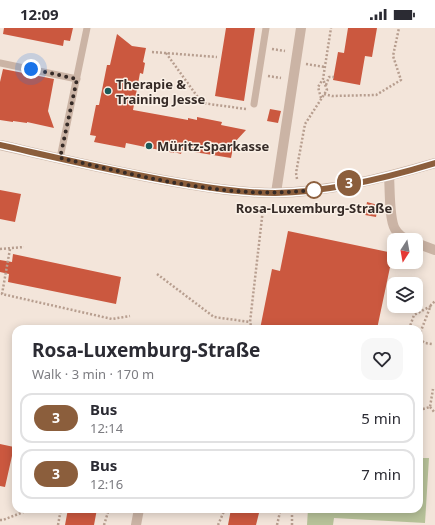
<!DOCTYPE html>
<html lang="en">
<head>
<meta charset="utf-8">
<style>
	body { margin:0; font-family:"Noto Sans",sans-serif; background:#f7f7f7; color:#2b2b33; height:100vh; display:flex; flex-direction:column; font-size:15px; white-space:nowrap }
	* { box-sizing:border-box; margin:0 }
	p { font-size:13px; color:#7c7c81 }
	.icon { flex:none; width:22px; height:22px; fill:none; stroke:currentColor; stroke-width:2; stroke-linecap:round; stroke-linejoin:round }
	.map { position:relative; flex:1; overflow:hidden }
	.panel { position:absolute; left:12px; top:297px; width:411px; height:188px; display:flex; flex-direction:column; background:#fff; border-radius:12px; box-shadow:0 2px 10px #0003 }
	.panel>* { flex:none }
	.badge { padding:0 8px; border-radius:13px; font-size:14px; line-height:26px }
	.needle { width:26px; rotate:191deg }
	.fabs { position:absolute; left:387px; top:205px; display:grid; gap:8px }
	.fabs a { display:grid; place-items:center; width:36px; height:36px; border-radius:8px; background:#fff; box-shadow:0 2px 10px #0003; font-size:20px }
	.you { position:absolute; width:20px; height:20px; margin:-10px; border:3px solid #fff; border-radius:50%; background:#1a73e8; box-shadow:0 0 0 6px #1a73e833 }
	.map>.badge { position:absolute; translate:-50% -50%; box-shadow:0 0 0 2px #fff }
	.round { display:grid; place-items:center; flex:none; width:42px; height:42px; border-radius:12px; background:#f7f7f7 }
	.head { display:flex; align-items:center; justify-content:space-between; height:68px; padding:0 20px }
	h1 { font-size:19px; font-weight:700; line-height:30px }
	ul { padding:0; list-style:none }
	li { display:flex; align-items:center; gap:12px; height:50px; margin:0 8px 6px; padding:0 12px; border:2px solid #e1e1e2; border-radius:12px }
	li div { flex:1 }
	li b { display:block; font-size:15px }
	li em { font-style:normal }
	li .badge { min-width:44px; font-weight:700; text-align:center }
	.status { display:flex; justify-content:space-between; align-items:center; height:28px; padding:0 20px; background:#fff; direction:ltr }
	.status svg { height:11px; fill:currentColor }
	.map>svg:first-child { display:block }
	.green { fill:#b7c299 }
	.building { fill:#cb583f }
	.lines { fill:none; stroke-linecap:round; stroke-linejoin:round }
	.path { stroke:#b79e8f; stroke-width:2.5; stroke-dasharray:2 2; stroke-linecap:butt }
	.service { stroke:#cbb4a5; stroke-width:7 }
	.minor { stroke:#cbb4a5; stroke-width:10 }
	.line-casing { stroke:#fff; stroke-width:9 }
	.line { stroke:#8b5e3c; stroke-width:6 }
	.walk { stroke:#362b27; stroke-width:4; stroke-dasharray:0 7.2 }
	.poi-dot { fill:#1b5a59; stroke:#faf0e6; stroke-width:1.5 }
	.stop-dot { fill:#fff; stroke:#8b5e3c; stroke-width:2 }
	.labels { text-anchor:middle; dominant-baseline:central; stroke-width:3; stroke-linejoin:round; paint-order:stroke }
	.poi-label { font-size:13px; font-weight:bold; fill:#362b27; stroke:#faf0e6; text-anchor:start }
	.stop-label { font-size:13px; font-weight:bold; fill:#362b27; stroke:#faf0e6 }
</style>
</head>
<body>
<div class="status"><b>12:09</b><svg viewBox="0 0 49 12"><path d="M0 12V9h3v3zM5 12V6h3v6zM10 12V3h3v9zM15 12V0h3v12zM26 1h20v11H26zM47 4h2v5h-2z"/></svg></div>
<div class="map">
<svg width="435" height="497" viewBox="0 0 435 497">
	<rect width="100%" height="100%" fill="#f3e5da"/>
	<path class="green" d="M419 430H429L425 495 334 490 333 497H307L308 481H419Z"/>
	<path class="building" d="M4 0H73L70 13 64 12 63 18 3 6Z
		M226 0H255L244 73 215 68Z
		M348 0H377L372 29 365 28 360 57 333 52 338 24 344 25Z
		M117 6 132 18 146 20 143 34 145 35 143 46 140 45 133 82 188 92V90L197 92V89L222 94 221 97 246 102 234 115 231 130 182 122 181 126 174 124V125L126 115 125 120 94 114 96 108 90 107 96 77H99L107 37H110Z
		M3 41 54 51 48 83 54 100 27 94V95L13 93V94L0 92V54Z
		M270 81 281 83 278 95 267 93Z
		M0 162 21 166 15 194 0 191Z
		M367 174 378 177 376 189 365 187Z
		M288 203 393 225 377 301H260L272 241 280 243Z
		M13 226 121 249 116 276 8 254 9 246 0 244V232L12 234Z
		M0 416 14 419 5 459 0 458Z
		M68 481H97L94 497H65Z
		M231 481H260L256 497H228Z"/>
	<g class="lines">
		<path class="path" d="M272 21 285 23
			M152 24 217 29
			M166 25 202 75 246 81
			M306 36 325 39
			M268 48 281 50
			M326 57 329 49H334
			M324 66 332 68 376 67 401 52 393 28 399 0
			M321 70 318 59 323 51 331 0
			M297 151 296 145 305 96 327 62 323 51
			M0 221 24 219
			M10 221 2 266 112 291 130 288
			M157 246 214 289 250 294
			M252 301 250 294 263 181
			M409 301 414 287 431 278
			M419 308 431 277 435 273
			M419 311 425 315 432 316
			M430 379 435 385
			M419 382 430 379 433 361
			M0 492H3L31 481
			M58 497 61 481
			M104 497 109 481
			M218 497 225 481
			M277 497 280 484 284 481
			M292 497V481"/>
		<path class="service" d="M0 35 77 51
			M254 76 266 0
			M60 130 87 0"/>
		<path class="minor" d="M0 117C62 131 124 146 187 156 216 161 245 165 275 165 328 164 384 150 435 135
			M389 148C390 160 389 191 395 201 398 207 403 210 409 212
			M276 165 301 0
			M416 215 435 222
			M136 497 139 481"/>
	</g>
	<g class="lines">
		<defs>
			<path id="line" d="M0 117C62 131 124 146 187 156 216 161 245 165 275 165 326 164 386 150 435 135"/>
		</defs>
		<use href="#line" class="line-casing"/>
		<use href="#line" class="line"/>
		<path class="walk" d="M31 41 77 51 60 130C142 148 234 174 318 161L314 162"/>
	</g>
	<g class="poi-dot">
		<circle cx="108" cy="63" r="4"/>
		<circle cx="149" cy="118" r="4"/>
	</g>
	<circle class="stop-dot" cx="314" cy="162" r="8"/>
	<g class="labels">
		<g class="poi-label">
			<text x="116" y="56">Therapie &amp;<tspan x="116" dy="15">Training Jesse</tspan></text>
			<text x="157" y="118">Müritz-Sparkasse</text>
		</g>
		<g class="stop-label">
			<text x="314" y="180">Rosa-Luxemburg-Straße</text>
		</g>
	</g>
</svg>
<div class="fabs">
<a><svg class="needle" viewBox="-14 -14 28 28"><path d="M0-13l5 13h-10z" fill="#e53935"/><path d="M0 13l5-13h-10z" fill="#7c7c81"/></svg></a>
<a><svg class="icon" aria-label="layers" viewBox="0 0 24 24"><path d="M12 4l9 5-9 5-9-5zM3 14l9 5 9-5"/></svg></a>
</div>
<div class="you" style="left:31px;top:41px"></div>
<b class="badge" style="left:349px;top:155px;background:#8b5e3c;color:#fff">3</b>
<section class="panel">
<div class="head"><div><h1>Rosa-Luxemburg-Straße</h1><p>Walk · 3 min · 170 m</p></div><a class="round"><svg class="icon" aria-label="heart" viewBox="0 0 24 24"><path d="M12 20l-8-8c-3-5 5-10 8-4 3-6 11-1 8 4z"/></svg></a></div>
<ul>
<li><span class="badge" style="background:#8b5e3c;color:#fff">3</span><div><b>Bus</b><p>12:14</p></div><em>5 min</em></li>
<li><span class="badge" style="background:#8b5e3c;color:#fff">3</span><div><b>Bus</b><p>12:16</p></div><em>7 min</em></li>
</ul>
</section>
</div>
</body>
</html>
